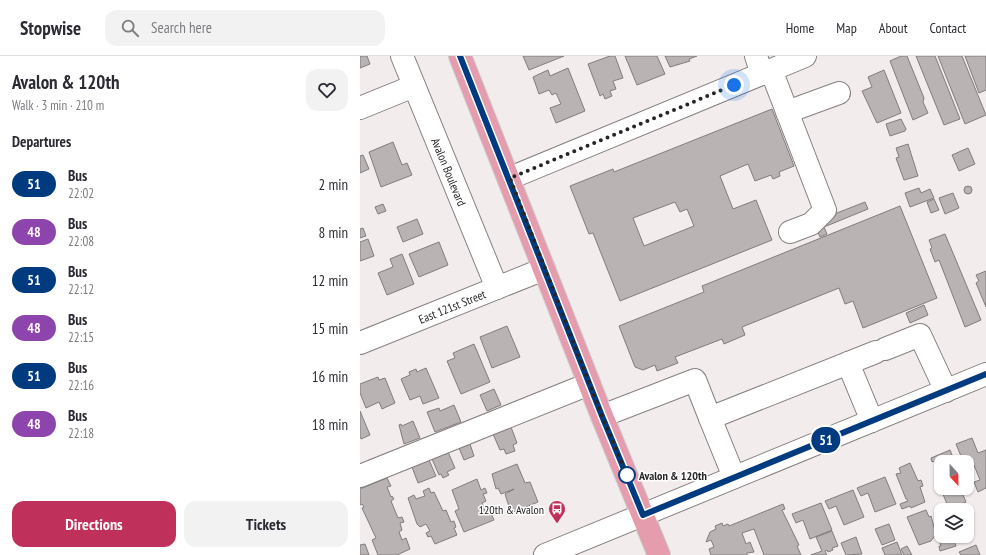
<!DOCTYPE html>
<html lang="en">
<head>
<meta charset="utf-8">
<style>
	body { margin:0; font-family:"PT Sans Narrow",sans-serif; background:#f2f2f3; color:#2b2b33; height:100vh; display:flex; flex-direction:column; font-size:15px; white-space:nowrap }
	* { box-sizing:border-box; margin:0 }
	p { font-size:13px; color:#7c7c81 }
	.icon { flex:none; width:22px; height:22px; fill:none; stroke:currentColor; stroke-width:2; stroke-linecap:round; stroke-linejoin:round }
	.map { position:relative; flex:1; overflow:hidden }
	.sheet { display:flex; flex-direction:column; background:#fff; width:360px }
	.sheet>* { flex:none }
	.badge { padding:0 8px; border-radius:13px; font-size:14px; line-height:26px }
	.needle { width:26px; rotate:158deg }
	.controls { position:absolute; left:574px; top:399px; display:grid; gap:8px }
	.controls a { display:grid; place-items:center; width:40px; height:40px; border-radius:8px; background:#fff; box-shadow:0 1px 3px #0004; font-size:20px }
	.you { position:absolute; width:20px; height:20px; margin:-10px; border:3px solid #fff; border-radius:50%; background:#1a73e8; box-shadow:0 0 0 6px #1a73e833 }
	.map>.badge { position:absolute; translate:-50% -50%; box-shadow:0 0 0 2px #fff }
	h2 { padding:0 12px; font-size:15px; line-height:36px }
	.round { display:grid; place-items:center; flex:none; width:42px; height:42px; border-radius:12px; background:#f2f2f3 }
	.head { display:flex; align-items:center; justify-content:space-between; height:68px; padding:0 12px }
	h1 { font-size:19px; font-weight:700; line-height:30px }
	.primary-button { display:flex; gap:8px; margin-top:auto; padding:8px 12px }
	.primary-button a { flex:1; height:46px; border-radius:12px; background:#bf305b; color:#fff; font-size:16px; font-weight:700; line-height:46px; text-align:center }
	.primary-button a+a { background:#f2f2f3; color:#2b2b33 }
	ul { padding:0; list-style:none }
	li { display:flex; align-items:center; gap:12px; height:48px; padding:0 12px }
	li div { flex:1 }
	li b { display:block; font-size:15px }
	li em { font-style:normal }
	li .badge { min-width:44px; font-weight:700; text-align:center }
	header { display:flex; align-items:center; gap:24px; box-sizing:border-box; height:56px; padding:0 20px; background:#fff; border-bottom:1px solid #e1e1e2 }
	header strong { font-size:19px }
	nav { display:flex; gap:22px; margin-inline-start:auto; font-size:14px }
	.search { width:280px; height:36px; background:#f2f2f3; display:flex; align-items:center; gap:10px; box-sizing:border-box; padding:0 14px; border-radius:12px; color:#7c7c81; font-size:15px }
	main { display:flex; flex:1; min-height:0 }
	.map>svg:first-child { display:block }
	.building { fill:#b9b3b4; stroke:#827c7d; fill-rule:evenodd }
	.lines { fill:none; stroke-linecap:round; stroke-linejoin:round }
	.minor-casing { stroke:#868080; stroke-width:24 }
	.major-casing { stroke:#cbcbcb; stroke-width:24 }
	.minor { stroke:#fff; stroke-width:22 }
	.major { stroke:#e59cad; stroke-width:22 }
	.line-casing { stroke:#fff; stroke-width:9 }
	.line { stroke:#003b80; stroke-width:6 }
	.walk { stroke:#272525; stroke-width:4; stroke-dasharray:0 7.2 }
	.stop-dot { fill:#fff; stroke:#003b80; stroke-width:2 }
	.labels { text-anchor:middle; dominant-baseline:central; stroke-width:3; stroke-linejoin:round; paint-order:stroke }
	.street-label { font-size:12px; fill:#272525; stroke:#fff }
	.stop-label { font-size:12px; font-weight:bold; fill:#272525; stroke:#fff; text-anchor:start }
	.poi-label { font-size:12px; fill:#272525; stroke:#fff; text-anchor:end }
</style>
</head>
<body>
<header>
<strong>Stopwise</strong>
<div class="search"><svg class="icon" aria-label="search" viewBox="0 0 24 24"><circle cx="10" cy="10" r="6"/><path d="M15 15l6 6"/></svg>Search here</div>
<nav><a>Home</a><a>Map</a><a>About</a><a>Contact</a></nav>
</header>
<main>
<section class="sheet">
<div class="head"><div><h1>Avalon &amp; 120th</h1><p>Walk · 3 min · 210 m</p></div><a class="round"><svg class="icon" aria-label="heart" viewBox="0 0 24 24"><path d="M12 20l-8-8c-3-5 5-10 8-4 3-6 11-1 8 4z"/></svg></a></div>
<h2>Departures</h2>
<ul>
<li><span class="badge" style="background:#003b80;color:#fff">51</span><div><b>Bus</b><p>22:02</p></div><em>2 min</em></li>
<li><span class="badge" style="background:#8e44ad;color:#fff">48</span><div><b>Bus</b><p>22:08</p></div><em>8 min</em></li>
<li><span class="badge" style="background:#003b80;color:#fff">51</span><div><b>Bus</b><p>22:12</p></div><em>12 min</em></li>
<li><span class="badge" style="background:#8e44ad;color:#fff">48</span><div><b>Bus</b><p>22:15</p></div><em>15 min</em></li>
<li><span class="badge" style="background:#003b80;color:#fff">51</span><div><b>Bus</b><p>22:16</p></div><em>16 min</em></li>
<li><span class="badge" style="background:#8e44ad;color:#fff">48</span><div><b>Bus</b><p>22:18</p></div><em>18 min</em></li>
</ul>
<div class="primary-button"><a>Directions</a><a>Tickets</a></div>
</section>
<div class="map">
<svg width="626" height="499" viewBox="0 0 626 499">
	<rect width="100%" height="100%" fill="#f3eced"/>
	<path class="building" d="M0 0H7L10 8 0 12Z
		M163 0H204L169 14Z
		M250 0H255L263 22 253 25 256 33 250 35 252 40 245 43 243 38 240 40 228 8Z
		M265 0H297L305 18 277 29Z
		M305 0H337L329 3 330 5 310 11Z
		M541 0H547L564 42 563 46 568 57 553 64 530 5Z
		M556 0H575L600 63 584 69Z
		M578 0H602L626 59 605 68Z
		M605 0H626V34L619 37Z
		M208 12 225 55 196 67 190 52 201 48 196 37 192 39 189 34 179 38 173 21 188 14 190 20Z
		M524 14 541 57 517 67 502 35 512 31 508 21Z
		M412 53 434 110 419 116 420 120 413 123 411 119 395 125 388 108 360 120 373 153 396 144 412 184 260 245 233 177 229 178 210 130 253 113 254 116ZM315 146 320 156 327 153 334 170 284 190 273 162Z
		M541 63 546 73 545 75 530 80 526 68Z
		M33 86 42 109 47 107 52 119 21 131 9 96Z
		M548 88 558 120 544 124 536 102 539 101 536 92Z
		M608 92 615 108 599 115 592 99Z
		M3 99 9 113 0 117V100Z
		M604 134a4 4 0 1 1 8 0a4 4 0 1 1-8 0Z
		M559 132 561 137 570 133 574 142 550 151 545 137Z
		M593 137 599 152 585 158 579 142Z
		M574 143 579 154 571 157 567 146Z
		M505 146 508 153 464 171 467 178 460 181 457 174 459 164Z
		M23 148 26 155 18 158 15 151Z
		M540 150 577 242 503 272 493 245 485 248 479 232 382 271 385 279 364 288 362 283 315 301 318 307 297 315 295 309 283 314 275 311 259 270 344 236 342 230Z
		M57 163 63 178 43 186 37 171Z
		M3 172 6 180 0 182V173Z
		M585 178 621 264 605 271 579 204 575 206 570 193 572 192 569 184Z
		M8 183 14 200 0 205V186Z
		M79 186 88 209 59 221 49 198Z
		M42 198 54 228 27 239 18 217 33 211 30 203Z
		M626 215V251L616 227 619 225 616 219Z
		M564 249 568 259 550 267 546 257Z
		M147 270 160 301 132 312 120 281Z
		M114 288 130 326 101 338 87 305 95 302 93 297Z
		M66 312 79 342 63 348 60 340 50 344 41 323 50 319 49 316 56 313 57 316Z
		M18 321 19 324 25 322 35 347 22 353 19 346 6 352 0 337V328Z
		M134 333 141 349 127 355 120 339Z
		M94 349 101 366 75 376 67 356 79 352 80 355Z
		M0 355 10 379 1 383 0 381Z
		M53 365 60 382 44 388 39 369 41 368 42 370Z
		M151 371 157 387 153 389 155 395 146 398 144 393 140 394 133 378Z
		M612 382 618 397 626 394V432L618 436 614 426 620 424 611 402 603 405 596 388Z
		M110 388 114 400 104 404 99 392Z
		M590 394 595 406H581V419L575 405 572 406 571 402Z
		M88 396 95 412 87 416 89 419 83 422 81 418 79 419 72 403Z
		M69 404 76 420 58 427 52 411Z
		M550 407 558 425 561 424 563 430 560 431 565 446 551 452 550 450 542 453 540 448 548 445 547 443H546L536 418 541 417 539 412Z
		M157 408 165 427 170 426 178 446 151 457 145 438 154 433 141 438 138 432 136 433 132 418Z
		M525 421 536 448 515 456 508 437 501 440 497 432Z
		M27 422 31 430 27 431 31 441 32 440 34 443 31 445 38 462 42 461 44 466 40 467 42 474 39 476 42 484 46 482 50 493 37 499H18L12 484 16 482 2 452 4 451 2 448 0 449V433Z
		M117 423 121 434 125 432 127 437 123 438 126 445 122 447 125 455 129 453 134 464 104 476 95 455 99 453 92 434Z
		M581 425V432H600L606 446 589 453 578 426Z
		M69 432 71 437 74 436 83 455 86 454 91 466 94 465 96 471 94 472 97 479 75 488 71 480 68 481 66 477 70 475 66 468 60 471 57 468 48 442 54 439 56 443 65 440 63 435Z
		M493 434 504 461 484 469 476 450 469 453 465 445Z
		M461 447 472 474 450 483 443 464 436 467 432 458Z
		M423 448 425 453 422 454 439 489 437 490 441 499H404L394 473 382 477 386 488 390 486 394 496 387 497V499H351L349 493 354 491 351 484 346 486 350 476 356 473 355 470 362 467 363 470 368 468 369 470Z
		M566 454 569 461 571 460 576 478 571 485 559 489 547 461Z
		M529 468 535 484 522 489 515 473Z
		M607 471 611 480 595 486 593 480H607Z
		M472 475 478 490 472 492 473 494 468 496 467 494 465 495 467 499H451L462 495 456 481Z
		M581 478V480H592L596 490 580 495 579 490H581L577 479Z
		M496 481 502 498 486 499 481 487Z
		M537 486 542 499H525L522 492Z
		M5 488 9 499H0V489Z
		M616 489 620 499H601L599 496Z
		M547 490 552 499H544L541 493Z"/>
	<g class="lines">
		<defs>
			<g id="minor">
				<path id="s1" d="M42 0 137 232"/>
				<path d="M396 0 402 18"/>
				<path d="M411 14 465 154 451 168 430 176"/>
				<path d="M0 52 54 30"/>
				<path d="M427 56 479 37"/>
				<path d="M150 122 445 0"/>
				<path id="s2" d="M0 287 184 213"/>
				<path d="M525 293 560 279 586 335"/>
				<path d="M488 307 512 365"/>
				<path d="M242 360 335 324 350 362 516 296"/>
				<path d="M350 362 374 421"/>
				<path d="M0 420 229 328"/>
				<path d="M185 499 626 318"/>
			</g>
			<path id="major" d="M100 0 242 360 299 499"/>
		</defs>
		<use href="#minor" class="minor-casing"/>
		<use href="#major" class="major-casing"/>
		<use href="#minor" class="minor"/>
		<use href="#major" class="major"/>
	</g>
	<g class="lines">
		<defs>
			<path id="line" d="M100 0 242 360 283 459 626 318"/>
		</defs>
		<use href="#line" class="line-casing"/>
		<use href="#line" class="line"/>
		<path class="walk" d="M267 419 242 360 150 122 374 29"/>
	</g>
	<defs>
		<symbol id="bus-pin" viewBox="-11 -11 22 30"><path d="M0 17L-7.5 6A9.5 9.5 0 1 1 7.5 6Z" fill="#bf305b" stroke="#fff"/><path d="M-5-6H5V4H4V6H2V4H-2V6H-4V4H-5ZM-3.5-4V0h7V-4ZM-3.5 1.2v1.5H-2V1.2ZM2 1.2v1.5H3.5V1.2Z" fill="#fff"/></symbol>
	</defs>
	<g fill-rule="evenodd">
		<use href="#bus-pin" x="187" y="443" width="20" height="27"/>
	</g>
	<circle class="stop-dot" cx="267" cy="419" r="8"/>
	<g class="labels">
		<g class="street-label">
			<text stroke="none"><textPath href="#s1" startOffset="125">Avalon Boulevard</textPath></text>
			<text stroke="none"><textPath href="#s2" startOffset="99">East 121st Street</textPath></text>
		</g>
		<g class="stop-label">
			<text x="279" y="419">Avalon &amp; 120th</text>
		</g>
		<g class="poi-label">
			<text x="184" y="453">120th &amp; Avalon</text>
		</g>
	</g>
</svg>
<div class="controls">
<a><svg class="needle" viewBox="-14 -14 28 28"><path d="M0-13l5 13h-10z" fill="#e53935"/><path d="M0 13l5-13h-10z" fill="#7c7c81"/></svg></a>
<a><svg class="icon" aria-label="layers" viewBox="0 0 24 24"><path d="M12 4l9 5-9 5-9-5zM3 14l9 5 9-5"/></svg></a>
</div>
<div class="you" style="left:374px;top:29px"></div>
<b class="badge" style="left:466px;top:384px;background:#003b80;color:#fff">51</b>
</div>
</main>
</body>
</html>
